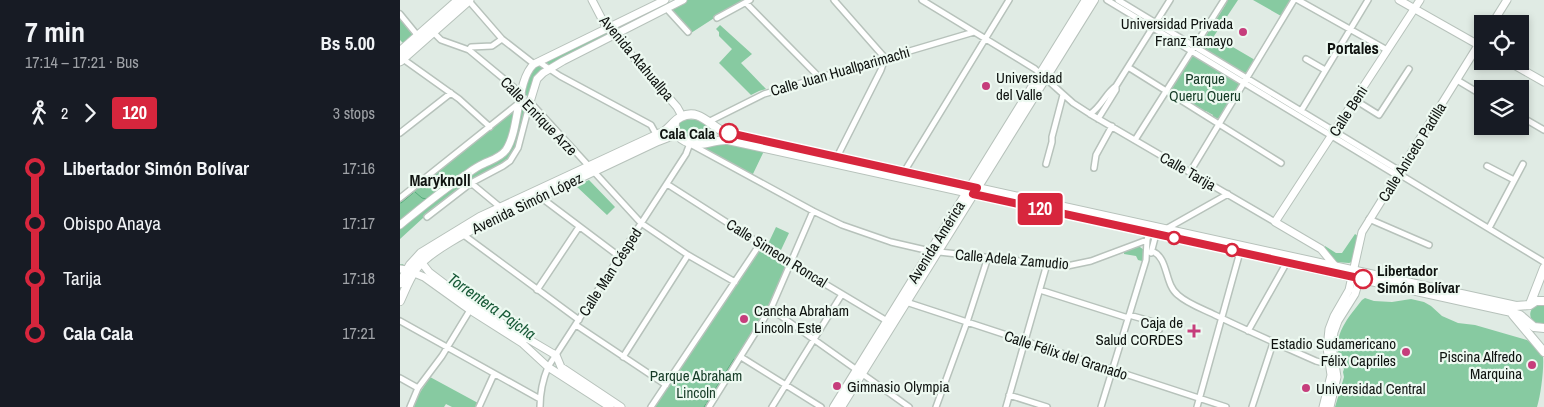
<!DOCTYPE html>
<html lang="en">
<head>
<meta charset="utf-8">
<style>
	body { margin:0; font-family:"Archivo Narrow",sans-serif; background:#20242c; color:#f1f3f6; height:100vh; display:flex; flex-direction:column; font-size:19px; white-space:nowrap }
	* { box-sizing:border-box; margin:0 }
	p { font-size:16px; color:#9ea1a6 }
	.icon { flex:none; width:28px; height:28px; fill:none; stroke:currentColor; stroke-width:2; stroke-linecap:round; stroke-linejoin:round }
	.map { position:relative; flex:1; overflow:hidden }
	.details { display:flex; flex-direction:column; background:#171b24; width:400px }
	.details>* { flex:none }
	.badge { padding:0 10px; border-radius:4px; font-size:18px; line-height:32px }
	.buttons { position:absolute; left:1074px; top:15px; display:grid; gap:10px }
	.buttons a { display:grid; place-items:center; width:55px; height:55px; border-radius:0px; background:#171b24; box-shadow:0 2px 8px #0003; font-size:25px }
	.map>.badge { position:absolute; translate:-50% -50%; box-shadow:0 0 0 2px #fff }
	.legs { display:flex; align-items:center; gap:8px; height:55px; padding:0 25px; font-size:16px }
	.legs p { margin-inline-start:auto }
	.head { display:flex; align-items:center; justify-content:space-between; height:85px; padding:0 25px }
	h1 { font-size:28px; font-weight:800; line-height:38px }
	ul { padding:0 25px; list-style:none }
	li { display:flex; align-items:center; gap:18px; height:55px; font-size:19px }
	li i { display:grid; place-items:center; width:8px; height:100%; margin:0 6px; background:currentColor }
	li i::after { content:''; width:12px; height:12px; margin:-6px; border:4px solid; border-radius:50%; background:#171b24 }
	li p { margin-inline-start:auto }
	li:first-child i { background:linear-gradient(#0000 50%,currentColor 0) }
	li:last-child i { background:linear-gradient(currentColor 50%,#0000 0) }
	main { display:flex; flex:1; min-height:0 }
	.map>svg:first-child { display:block }
	.green { fill:#87caa1 }
	.lines { fill:none; stroke-linecap:round; stroke-linejoin:round }
	.stream { stroke:#54ac7a; stroke-width:1 }
	.street-casing { stroke:#b7c2bb; stroke-width:8 }
	.secondary-casing { stroke:#b7c2bb; stroke-width:9 }
	.primary-casing { stroke:#b7c2bb; stroke-width:10 }
	.highway-casing { stroke:#b7c2bb; stroke-width:11 }
	.street { stroke:#fff; stroke-width:5 }
	.secondary { stroke:#fff; stroke-width:7 }
	.primary { stroke:#fff; stroke-width:8 }
	.highway { stroke:#fff; stroke-width:9 }
	.line-1-casing { stroke:#fff; stroke-width:11 }
	.line-1 { stroke:#d7263d; stroke-width:8 }
	.poi-dot { fill:#c63e7c; stroke:#edf9f1; stroke-width:2 }
	.stop-1-dot { fill:#fff; stroke:#d7263d; stroke-width:2.5 }
	.labels { text-anchor:middle; dominant-baseline:central; stroke-width:4.5; stroke-linejoin:round; paint-order:stroke }
	.poi-label { font-size:15px; fill:#0f1310; stroke:#edf9f1; text-anchor:end }
	.street-label { font-size:15px; fill:#0f1310; stroke:#edf9f1 }
	.park-label { font-size:15px; fill:#153b26; stroke:#edf9f1 }
	.stop-label { font-size:15px; font-weight:bold; fill:#0f1310; stroke:#edf9f1; text-anchor:end }
	.neighbourhood-label { font-size:16px; font-weight:bold; fill:#0f1310; stroke:#edf9f1 }
	.water-label { font-size:16px; font-style:italic; fill:#175937; stroke:#edf9f1 }
</style>
</head>
<body>
<main>
<section class="details">
<div class="head"><div><h1>7 min</h1><p>17:14 – 17:21 · Bus</p></div><b>Bs 5.00</b></div>
<div class="legs"><svg class="icon" aria-label="walk" viewBox="0 0 24 24"><circle cx="13" cy="4" r="2"/><path d="M13 8l-2 6 4 7M11 14l-3 7M7 12l3-4h3l4 4"/></svg>2<svg class="icon" aria-label="forward" viewBox="0 0 24 24"><path d="M9 5l7 7-7 7"/></svg><b class="badge" style="background:#d7263d;color:#fff">120</b><p>3 stops</p></div>
<ul>
<li><i style="color:#d7263d"></i><b>Libertador Simón Bolívar</b><p>17:16</p></li>
<li><i style="color:#d7263d"></i><span>Obispo Anaya</span><p>17:17</p></li>
<li><i style="color:#d7263d"></i><span>Tarija</span><p>17:18</p></li>
<li><i style="color:#d7263d"></i><b>Cala Cala</b><p>17:21</p></li>
</ul>
</section>
<div class="map">
<svg width="1144" height="407" viewBox="0 0 1144 407">
	<rect width="100%" height="100%" fill="#e0ebe4"/>
	<path class="green" d="M286 0H346L343 2H339L291 33 270 10Z
		M826 0H838L814 36 855 60 848 72 845 74 801 48 800 45 826 4Z
		M853 0H890V1L881 16Z
		M0 16 14 34 3 43 0 40Z
		M320 25 352 54 341 63 366 89 359 91 351 95 319 63 332 49 319 36V32L316 29Z
		M205 31 210 36 150 66 147 63V61Z
		M793 55 839 83 840 85 836 93 832 95 820 119 813 117V115L806 111H803L771 90 791 57Z
		M139 64 145 68 129 98 124 93C127 81 129 72 139 64Z
		M123 102 127 104 117 148 106 163 71 180 23 218 0 239V228L46 189 104 155 121 103Z
		M112 112 114 113 108 141 104 150 0 222V202Z
		M285 119 299 120 312 127V136C302 145 287 140 279 131L278 124Z
		M325 143 364 151 352 176 303 148V147Z
		M189 180 215 207 207 215 176 186Z
		M376 227 389 233 381 250 368 244Z
		M955 234 958 236 952 262 949 263 936 262 924 248 925 246 936 253H942Z
		M735 247H740L744 250V255L742 261 738 260 736 256 724 254V252Z
		M360 248 385 262 386 266 370 305 307 407H254Z
		M965 298 974 301 992 302 1011 299 1024 302 1031 306 1042 316 1058 323 1075 325 1127 340C1132 344 1140 350 1143 357 1144 368 1141 395 1137 407H935L944 377 943 372 944 369C929 339 944 323 962 300Z
		M1137 304H1144V326C1130 325 1125 312 1137 304Z
		M30 377 78 403 76 407H52L46 404 44 407H12L19 394Z"/>
	<g class="lines">
		<path class="stream" d="M713 0 750 23
			M759 28 791 48
			M796 51 842 79
			M850 84 884 104
			M15 192 22 198 26 199
			M1 203 13 193
			M0 265H3
			M129 345 147 361
			M154 366 159 370
			M307 402 334 359
			M304 407 306 404"/>
		<defs>
			<path id="street" d="M434 0 485 58 481 70 437 157
				M522 0 635 69 673 103 690 114 875 222
				M707 0 998 176
				M718 0 1000 171 1004 177 1144 262
				M898 0 987 50
				M69 1 102 39 134 64
				M346 3 420 78
				M267 9 288 32
				M0 14 18 36
				M317 18 350 0
				M33 32 41 40 69 50 122 94
				M69 50 71 47 92 46 102 39
				M3 59 59 99 90 127
				M906 59 925 70
				M139 62 160 76 251 125 256 134
				M728 67 881 163
				M1057 80 1082 95
				M955 100 979 115 1009 69
				M130 102 241 223 288 255 335 282
				M901 111 968 0
				M690 114C702 106 705 94 716 86L770 0
				M1120 116 1144 130
				M698 119 716 90V86
				M310 121 364 94 574 32
				M0 133 51 93
				M735 140 824 0
				M292 145 413 211 442 225 491 242 530 251 667 266 691 261 747 240
				M646 164 652 142V137L663 95
				M1087 166 1114 180
				M694 168 696 155 712 126
				M504 172 609 0
				M790 172 894 0
				M71 183 100 207
				M267 184 390 263 487 321
				M142 196 143 199 220 257
				M0 198 119 103
				M27 217 71 183 103 166 110 161 118 148 130 102
				M969 219 1029 245
				M1089 228 1123 164
				M766 229 828 194
				M61 233 179 320
				M752 251C769 258 764 284 778 295 788 304 803 309 815 315 848 331 882 346 916 361L923 363 929 361
				M751 253 756 234
				M137 290 179 227
				M640 290 728 318
				M506 302 826 407
				M371 309 509 407
				M729 315 754 322 757 323 759 330
				M0 321 140 399
				M176 325 266 385
				M848 331 887 262
				M223 357 288 255
				M341 357 421 407
				M0 378 18 388
				M609 395 647 407
				M10 407 18 388 42 356 70 310
				M79 407 94 374
				M140 407C140 394 143 379 148 367L286 154 289 146 286 141
				M251 407 360 244
				M309 407 372 306 413 211
				M372 407 442 294
				M536 407 567 322 588 257
				M606 407 647 264
				M701 407 746 260 747 240 749 232
				M797 407 840 252
				M852 407 873 343"/>
			<path id="secondary" d="M192 0 205 25 277 107 282 116
				M999 0 1082 47
				M1092 24 1107 0
				M1107 61 1144 82
				M130 102 137 79 143 73 163 61 283 0
				M0 225C21 208 41 191 64 176 70 172 76 167 83 164 91 160 100 158 106 150 120 130 116 80 134 64L265 0
				M18 258 29 272 66 300 108 327 152 353 156 355 161 367 221 407
				M935 266 921 249 875 222 1020 0
				M0 269 7 270 24 277 70 310 122 343 148 367 210 407
				M923 407 931 375 927 348 929 329 934 316 949 290 962 232 1082 39
				M930 407 937 377 932 346 934 332 938 321 955 294 961 274"/>
			<path id="primary" d="M275 123C273 137 286 144 299 144 309 144 318 139 328 140L1107 311 1120 315 1134 327 1144 328
				M0 283 10 265 21 253 80 217 263 132C270 128 274 120 281 117 300 107 311 128 327 133L1116 306 1129 305
				M0 301C5 290 9 279 16 269 30 250 71 230 93 219L258 141 271 136H278
				M1130 304 1144 268
				M1130 305 1136 301H1144
				M1113 315 1144 352
				M434 407 686 0
				M441 407 694 0"/>
			<path id="highway" d="M0 52 59 0
				M0 61 69 0"/>
		</defs>
		<use href="#street" class="street-casing"/>
		<use href="#secondary" class="secondary-casing"/>
		<use href="#primary" class="primary-casing"/>
		<use href="#highway" class="highway-casing"/>
		<use href="#street" class="street"/>
		<use href="#secondary" class="secondary"/>
		<use href="#primary" class="primary"/>
		<use href="#highway" class="highway"/>
	</g>
	<g class="lines">
		<defs>
			<path id="line-1" d="M329 133 577 188 573 194 963 279"/>
		</defs>
		<use href="#line-1" class="line-1-casing"/>
		<use href="#line-1" class="line-1"/>
	</g>
	<g class="poi-dot">
		<circle cx="843" cy="32" r="5"/>
		<circle cx="586" cy="86" r="5"/>
		<circle cx="344" cy="319" r="5"/>
		<path d="M791.5 323.5h5v5h5v5h-5v5h-5v-5h-5v-5h5z"/>
		<circle cx="1006" cy="352" r="5"/>
		<circle cx="1132" cy="365" r="5"/>
		<circle cx="437" cy="386" r="5"/>
		<circle cx="906" cy="388" r="5"/>
	</g>
	<g class="stop-1-dot">
		<circle cx="329" cy="133" r="9"/>
		<circle cx="774" cy="238" r="6"/>
		<circle cx="832" cy="250" r="6"/>
		<circle cx="963" cy="279" r="9"/>
	</g>
	<g class="labels">
		<g class="poi-label">
			<text x="833" y="23">Universidad Privada<tspan x="833" dy="17">Franz Tamayo</tspan></text>
			<text x="596" y="77" text-anchor="start">Universidad<tspan x="596" dy="17">del Valle</tspan></text>
			<text x="354" y="310" text-anchor="start">Cancha Abraham<tspan x="354" dy="17">Lincoln Este</tspan></text>
			<text x="783" y="322">Caja de<tspan x="783" dy="17">Salud CORDES</tspan></text>
			<text x="996" y="343">Estadio Sudamericano<tspan x="996" dy="17">Félix Capriles</tspan></text>
			<text x="1122" y="356">Piscina Alfredo<tspan x="1122" dy="17">Marquina</tspan></text>
			<text x="447" y="386" text-anchor="start">Gimnasio Olympia</text>
			<text x="916" y="388" text-anchor="start">Universidad Central</text>
		</g>
		<g class="street-label">
			<text transform="translate(237 58) rotate(50)">Avenida Atahuallpa</text>
			<text transform="translate(440 71) rotate(-16)">Calle Juan Huallparimachi</text>
			<text transform="translate(948 111) rotate(-57)">Calle Beni</text>
			<text transform="translate(139 116) rotate(46)">Calle Enrique Arze</text>
			<text transform="translate(1012 152) rotate(-58)">Calle Aniceto Padilla</text>
			<text transform="translate(788 171) rotate(30)">Calle Tarija</text>
			<text transform="translate(127 203) rotate(-26)">Avenida Simón López</text>
			<text transform="translate(536 242) rotate(-58)">Avenida América</text>
			<text transform="translate(377 253) rotate(32)">Calle Simeon Roncal</text>
			<text transform="translate(612 259) rotate(5)">Calle Adela Zamudio</text>
			<text transform="translate(210 272) rotate(-57)">Calle Man Césped</text>
			<text transform="translate(666 355) rotate(18)">Calle Félix del Granado</text>
		</g>
		<g class="park-label">
			<text x="805" y="78">Parque<tspan x="805" dy="17">Queru Queru</tspan></text>
			<text x="296" y="375">Parque Abraham<tspan x="296" dy="17">Lincoln</tspan></text>
		</g>
		<g class="stop-label">
			<text x="315" y="133">Cala Cala</text>
			<text x="977" y="270" text-anchor="start">Libertador<tspan x="977" dy="17">Simón Bolívar</tspan></text>
		</g>
		<g class="neighbourhood-label">
			<text x="953" y="48">Portales</text>
			<text x="40" y="180">Maryknoll</text>
		</g>
		<g class="water-label">
			<text transform="translate(92 306) rotate(35)">Torrentera Pajcha</text>
		</g>
	</g>
</svg>
<div class="buttons">
<a><svg class="icon" aria-label="locate" viewBox="0 0 24 24"><circle cx="12" cy="12" r="6"/><path d="M12 2v4M12 18v4M2 12h4M18 12h4"/></svg></a>
<a><svg class="icon" aria-label="layers" viewBox="0 0 24 24"><path d="M12 4l9 5-9 5-9-5zM3 14l9 5 9-5"/></svg></a>
</div>
<b class="badge" style="left:640px;top:209px;background:#d7263d;color:#fff">120</b>
</div>
</main>
</body>
</html>
